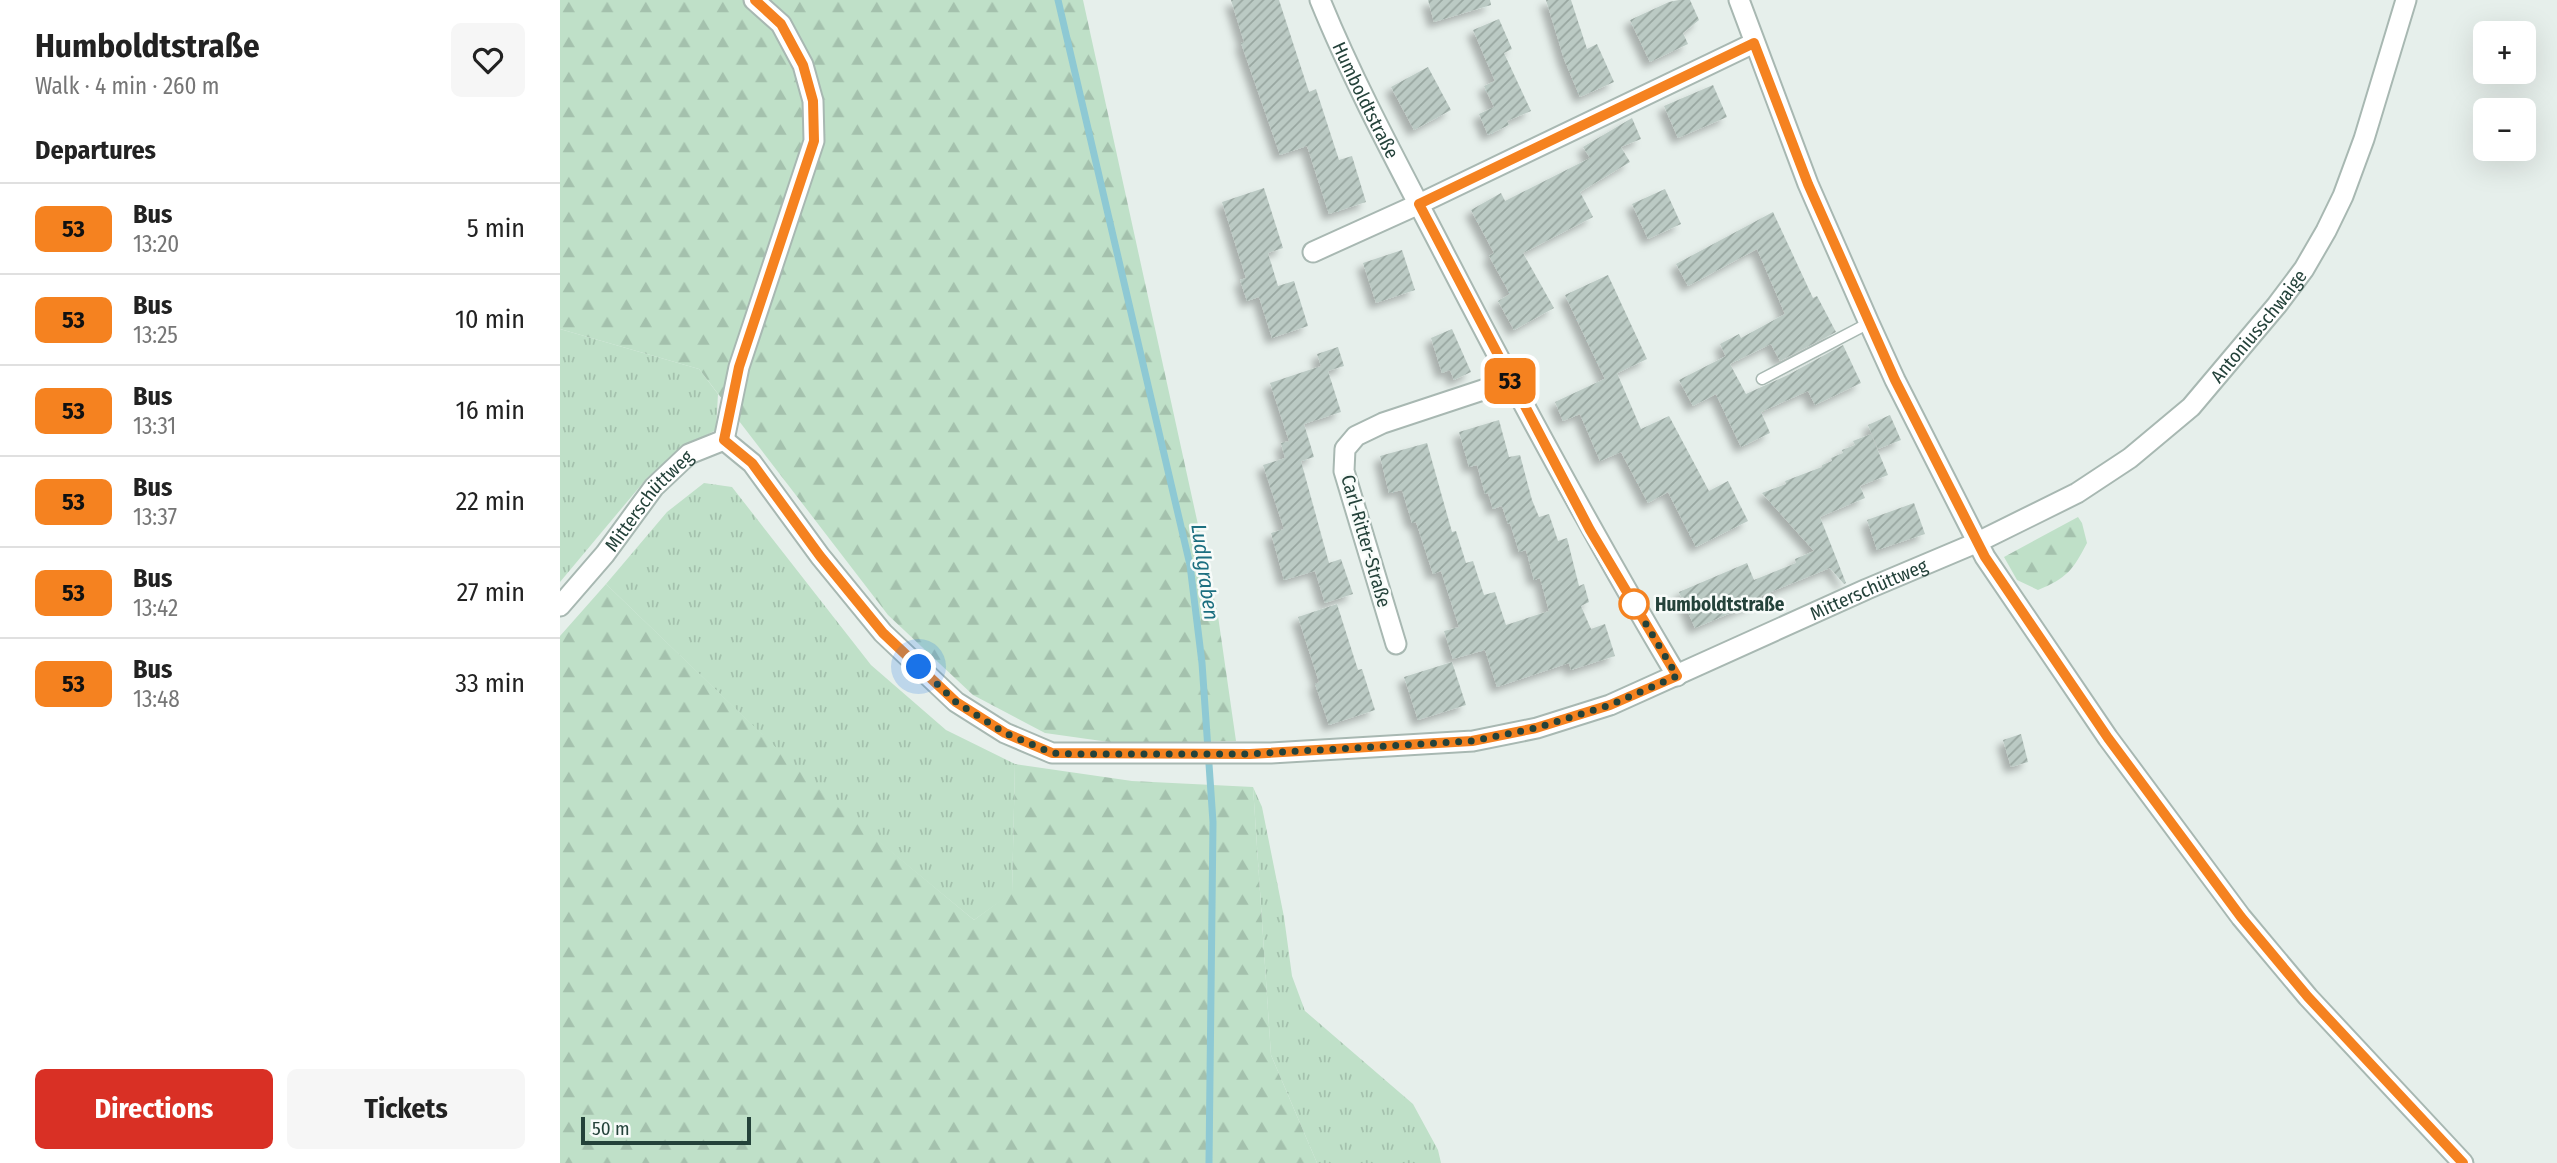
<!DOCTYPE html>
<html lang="en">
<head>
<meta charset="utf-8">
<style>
	body { margin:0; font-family:"Fira Sans Condensed",sans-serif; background:#f6f6f6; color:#222; height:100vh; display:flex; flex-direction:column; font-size:26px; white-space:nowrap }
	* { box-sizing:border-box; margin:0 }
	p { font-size:23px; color:#767676 }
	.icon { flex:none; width:38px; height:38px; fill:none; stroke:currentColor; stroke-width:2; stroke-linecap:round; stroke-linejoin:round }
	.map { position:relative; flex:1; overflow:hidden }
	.panel { display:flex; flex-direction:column; background:#fff; width:560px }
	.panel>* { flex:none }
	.badge { padding:0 14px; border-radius:10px; font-size:24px; line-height:46px }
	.controls { position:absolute; left:1913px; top:21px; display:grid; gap:14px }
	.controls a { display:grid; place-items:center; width:63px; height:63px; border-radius:10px; background:#fff; box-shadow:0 7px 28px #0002; font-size:35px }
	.scale { position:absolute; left:21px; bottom:18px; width:170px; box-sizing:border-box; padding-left:7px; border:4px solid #24423a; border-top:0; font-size:19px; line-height:24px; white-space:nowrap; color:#24423a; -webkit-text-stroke:5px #f7fbf9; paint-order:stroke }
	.you { position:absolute; width:35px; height:35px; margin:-18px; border:5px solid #fff; border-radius:50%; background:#1a73e8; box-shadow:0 0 0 10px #1a73e833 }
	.map>.badge { position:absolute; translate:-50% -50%; box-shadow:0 0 0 4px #fff }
	h2 { padding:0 35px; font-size:26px; line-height:63px }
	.round { display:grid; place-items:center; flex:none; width:74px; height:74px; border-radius:10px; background:#f6f6f6 }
	.overview { display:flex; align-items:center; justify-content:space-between; height:119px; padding:0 35px }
	h1 { font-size:33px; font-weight:700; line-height:52px }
	.action { display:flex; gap:14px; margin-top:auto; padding:14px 35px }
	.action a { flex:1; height:80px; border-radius:10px; background:#d93025; color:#fff; font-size:28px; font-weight:700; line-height:80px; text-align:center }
	.action a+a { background:#f6f6f6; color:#222 }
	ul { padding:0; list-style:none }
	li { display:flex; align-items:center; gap:21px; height:91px; padding:0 35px; border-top:2px solid #e0e0e0 }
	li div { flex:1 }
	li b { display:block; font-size:26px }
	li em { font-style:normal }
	li .badge { min-width:77px; font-weight:700; text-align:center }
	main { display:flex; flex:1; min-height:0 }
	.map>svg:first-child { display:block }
	.grass { fill:url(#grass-tufts) }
	.forest { fill:url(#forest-firs) }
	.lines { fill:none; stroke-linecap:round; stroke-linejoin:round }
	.stream { stroke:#8ec9d4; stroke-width:7 }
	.building { fill:url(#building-hatch); filter:url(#shadow) }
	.service-casing { stroke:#a8b8b2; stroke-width:13 }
	.minor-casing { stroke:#a8b8b2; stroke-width:23 }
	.service { stroke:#fff; stroke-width:10 }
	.minor { stroke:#fff; stroke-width:19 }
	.line-casing { stroke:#fff; stroke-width:16 }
	.line { stroke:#f58220; stroke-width:10 }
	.walk { stroke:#24423a; stroke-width:7; stroke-dasharray:0 12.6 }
	.stop-dot { fill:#fff; stroke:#f58220; stroke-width:3.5 }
	.labels { text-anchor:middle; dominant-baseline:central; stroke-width:5; stroke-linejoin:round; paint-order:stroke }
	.street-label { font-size:19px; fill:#24423a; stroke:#f7fbf9 }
	.stop-label { font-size:19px; font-weight:bold; fill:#24423a; stroke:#f7fbf9; text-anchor:start }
	.water-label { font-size:21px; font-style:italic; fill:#1c6f80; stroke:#f7fbf9 }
</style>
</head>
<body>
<main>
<section class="panel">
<div class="overview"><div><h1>Humboldtstraße</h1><p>Walk · 4 min · 260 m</p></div><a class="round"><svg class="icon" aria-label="heart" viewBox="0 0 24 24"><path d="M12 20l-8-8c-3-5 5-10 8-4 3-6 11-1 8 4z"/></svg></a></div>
<h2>Departures</h2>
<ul>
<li><span class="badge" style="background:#f58220;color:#111">53</span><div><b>Bus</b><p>13:20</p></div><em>5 min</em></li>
<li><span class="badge" style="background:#f58220;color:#111">53</span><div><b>Bus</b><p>13:25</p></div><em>10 min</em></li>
<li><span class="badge" style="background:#f58220;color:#111">53</span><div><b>Bus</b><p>13:31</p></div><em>16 min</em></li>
<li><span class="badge" style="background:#f58220;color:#111">53</span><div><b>Bus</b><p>13:37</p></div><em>22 min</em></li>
<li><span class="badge" style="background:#f58220;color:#111">53</span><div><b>Bus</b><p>13:42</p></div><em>27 min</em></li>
<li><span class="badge" style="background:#f58220;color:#111">53</span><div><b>Bus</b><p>13:48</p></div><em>33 min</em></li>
</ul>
<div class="action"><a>Directions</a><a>Tickets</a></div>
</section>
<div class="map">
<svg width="1997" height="1163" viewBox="0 0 1997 1163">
	<defs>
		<pattern id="grass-tufts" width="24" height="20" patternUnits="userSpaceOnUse" patternTransform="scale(1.75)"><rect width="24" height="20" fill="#bfe0c8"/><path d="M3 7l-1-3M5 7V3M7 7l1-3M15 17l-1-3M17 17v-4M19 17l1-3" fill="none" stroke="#a4c1ad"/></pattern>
		<pattern id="forest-firs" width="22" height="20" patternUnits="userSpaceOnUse" patternTransform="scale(1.75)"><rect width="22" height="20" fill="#bfe0c8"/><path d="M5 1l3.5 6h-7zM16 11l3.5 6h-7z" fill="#a4c1ad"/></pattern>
		<pattern id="building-hatch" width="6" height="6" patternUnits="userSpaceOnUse" patternTransform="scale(1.75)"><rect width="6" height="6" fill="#bbcac4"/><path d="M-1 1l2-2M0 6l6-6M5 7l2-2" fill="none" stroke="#98a6a0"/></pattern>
		<filter id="shadow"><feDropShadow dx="-6" dy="6" stdDeviation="3.5" flood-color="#0004"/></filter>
	</defs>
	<rect width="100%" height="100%" fill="#e6efeb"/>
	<path class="grass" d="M0 329 139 369 158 394 156 430 126 446 87 478 0 582Z
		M144 483 172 487 311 665 386 730 455 764 452 893 414 920 279 809 46 584 107 512Z
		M693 787 702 807 724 917 732 976 745 1011 853 1104 878 1150 881 1163H757L711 1055Z"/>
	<path class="forest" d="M0 0H523L658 616 676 741 556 743 485 733 413 695 328 615 139 369 0 329Z
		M1518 517 1522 523 1527 543C1513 570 1507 578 1478 590L1457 580 1444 557Z
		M46 584 279 808 414 920 452 892 455 764 572 781 693 787 711 1055 757 1163H0V636Z"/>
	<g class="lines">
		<path class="stream" d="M498 0 630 565 642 663 653 822 649 1163"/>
	</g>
	<path class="building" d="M671 0H719L749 92 756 89 779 160 792 156 806 202 769 214 747 146 720 155 681 43 684 42Z
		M868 0H930L931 5 874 22Z
		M986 0H1011L1027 49 1037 44 1054 82 1020 97 1004 59Z
		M1119 0H1130L1139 20 1123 33 1128 44 1090 62 1070 20 1109 2Z
		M939 19 952 49 944 53 971 111 947 121 949 125 928 135 919 114 934 107 924 86 935 81 913 30Z
		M868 67 891 110 854 130 831 87Z
		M1153 85 1167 117 1118 138 1104 106Z
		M1072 118 1081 139 1061 147 1070 162 1020 192 1033 217 963 253 994 308 954 330 938 301 950 294 929 256 934 253 911 210 941 193 945 201 1030 158 1023 147Z
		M704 188 723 248 708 253 718 286 734 281 748 326 712 338 699 297 687 301 680 280 686 278 662 202Z
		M1105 189 1121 224 1088 239 1072 204Z
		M1213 212 1253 298 1257 296 1276 332 1220 361 1211 344 1170 364 1186 394 1228 375 1283 345 1301 383 1255 405 1248 391 1201 412 1210 433 1181 447 1156 394 1133 406 1119 380 1166 356 1167 359 1160 344 1179 334 1181 338 1225 314 1197 249 1128 286 1116 264Z
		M842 250 855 290 816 303 803 263Z
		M1048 275 1087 359 1045 379 1005 295Z
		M892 329 911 372 894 380 890 370 882 373 871 338Z
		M778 347 784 366 768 371 781 412 744 424 754 457 741 461 769 563 781 559 793 594 765 603 755 571 724 580 711 533 724 529 703 465 725 458 721 443 729 441 710 383 761 366 757 354Z
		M1057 373 1081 429 1109 416 1149 491 1168 481 1188 521 1136 547 1108 492 1088 503 1061 452 1040 461 1020 414 1003 421 995 402Z
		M1330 415 1341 440 1318 449 1308 425Z
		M939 420 949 457 960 455 972 500 979 517 989 514 998 541 1007 538 1019 586 1024 584 1029 602 1021 606 1031 629 1045 624 1055 656 1011 670 1009 663 937 687 925 650 893 659 884 631 899 627 881 571 873 574 856 522 852 523 842 490 829 493 820 456 867 443 892 532 896 531 906 563 913 561 924 595 935 592 946 625 989 611 980 578 974 580 966 550 959 552 950 523 948 524 942 506 933 509 928 493 925 494 917 465 909 467 899 432Z
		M1311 434 1328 475 1300 486 1305 498 1260 517 1286 583 1284 584 1270 568 1201 596 1202 600 1135 628 1119 592 1187 563 1194 580 1236 563 1235 559 1254 551 1202 493 1226 484 1225 481 1262 467V465L1272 461 1271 458 1283 453 1282 450 1295 445 1293 441Z
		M1354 503 1365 534 1317 550 1307 520Z
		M777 604 798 670 802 669 815 710 769 725 755 684 759 682 738 617Z
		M892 662 906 705 858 720 844 677Z
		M1461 734 1468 762 1451 767 1443 740Z"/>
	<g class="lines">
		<defs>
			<path id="service" d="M1202 379 1309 323"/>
			<g id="minor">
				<path id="s1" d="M760 0C795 86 841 170 884 253 958 396 1034 537 1117 676"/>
				<path d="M1179 0 1248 184 1309 323 1335 380 1425 557 1548 738 1681 917 1748 997 1903 1163"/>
				<path d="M753 252 859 204 1194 43"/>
				<path id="s2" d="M164 440 192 463 260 556 323 633 396 702 445 733 492 753H711L913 741 977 728 1050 705 1307 589 1416 543 1517 493 1570 458 1631 407 1717 305 1744 269 1766 231 1783 196 1804 139 1846 0"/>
				<path d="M164 440 179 367 254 141 253 101 243 65 221 24 194 0"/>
				<path id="s3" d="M0 606 45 554 94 487 129 454 164 440"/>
				<path d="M836 644 784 471 785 449 796 436 823 423 950 381"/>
			</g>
		</defs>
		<use href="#service" class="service-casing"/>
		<use href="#minor" class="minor-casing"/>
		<use href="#service" class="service"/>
		<use href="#minor" class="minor"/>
	</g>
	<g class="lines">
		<defs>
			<path id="line" d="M195 0 221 24 243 65 253 101 254 141 179 367 164 440 192 463 260 556 323 633 341 650 396 702 445 733 492 753 690 754 912 741 976 728 1050 705 1117 676 1030 530 859 204 1194 43 1248 184 1335 380 1425 557 1548 738 1681 917 1748 997 1903 1163"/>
		</defs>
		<use href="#line" class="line-casing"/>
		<use href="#line" class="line"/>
		<path class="walk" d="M359 667 396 702 445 733 492 753 518 754H690L912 741 976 728 1050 705 1117 676 1074 604"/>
	</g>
	<circle class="stop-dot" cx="1074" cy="604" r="14"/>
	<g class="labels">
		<g class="street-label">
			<text stroke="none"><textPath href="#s1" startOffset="110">Humboldtstraße</textPath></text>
			<text stroke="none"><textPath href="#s2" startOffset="1785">Antoniusschwaige</textPath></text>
			<text stroke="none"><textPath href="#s3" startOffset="138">Mitterschüttweg</textPath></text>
			<text transform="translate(806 541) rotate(74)">Carl-Ritter-Straße</text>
			<text stroke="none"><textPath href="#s2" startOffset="1307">Mitterschüttweg</textPath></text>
		</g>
		<g class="stop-label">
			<text x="1095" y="604">Humboldtstraße</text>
		</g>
		<g class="water-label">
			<text transform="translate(645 572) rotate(82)">Ludlgraben</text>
		</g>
	</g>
</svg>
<div class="controls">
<a>+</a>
<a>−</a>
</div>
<div class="scale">50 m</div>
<div class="you" style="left:359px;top:667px"></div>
<b class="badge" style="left:950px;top:381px;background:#f58220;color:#111">53</b>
</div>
</main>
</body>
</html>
